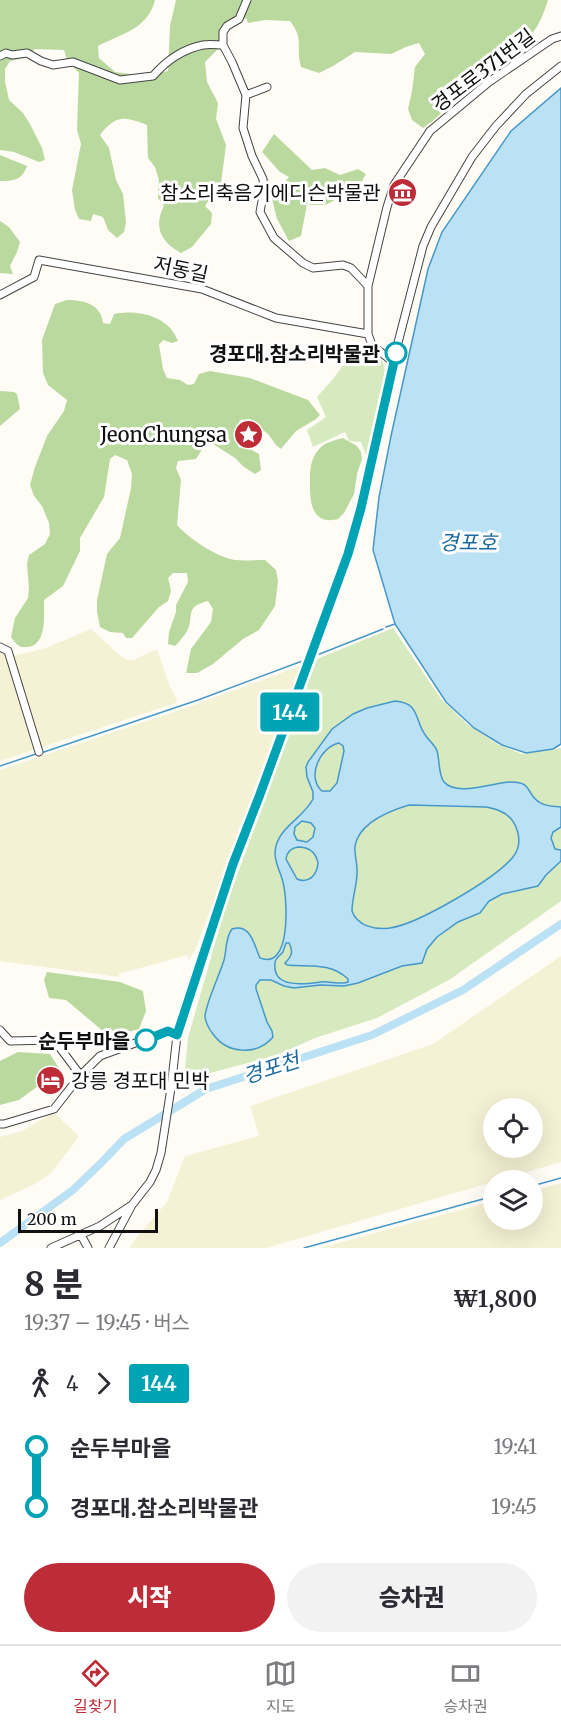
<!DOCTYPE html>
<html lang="ko">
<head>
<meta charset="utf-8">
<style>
	body { margin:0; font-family:Merriweather,"Noto Sans KR",serif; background:#f2f2f3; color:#2b2b33; height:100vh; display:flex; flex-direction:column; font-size:22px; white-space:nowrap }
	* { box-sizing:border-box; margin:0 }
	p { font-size:20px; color:#7c7c81 }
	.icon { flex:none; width:33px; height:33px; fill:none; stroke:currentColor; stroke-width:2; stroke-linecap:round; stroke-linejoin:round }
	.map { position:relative; height:1248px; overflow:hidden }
	.panel { display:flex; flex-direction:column; background:#fff; flex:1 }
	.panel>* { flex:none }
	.badge { padding:0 12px; border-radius:4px; font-size:21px; line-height:39px }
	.controls { position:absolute; left:483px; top:1098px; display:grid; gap:12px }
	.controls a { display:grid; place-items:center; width:60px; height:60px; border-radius:50%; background:#fff; box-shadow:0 6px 24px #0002; font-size:30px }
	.scale { position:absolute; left:18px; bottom:15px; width:140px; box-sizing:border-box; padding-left:6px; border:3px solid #111; border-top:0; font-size:16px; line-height:21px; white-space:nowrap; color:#111; -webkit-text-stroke:4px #fff; paint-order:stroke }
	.map>.badge { position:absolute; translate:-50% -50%; box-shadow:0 0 0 3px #fff }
	.legs { display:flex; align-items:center; gap:9px; height:66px; padding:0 24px; font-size:20px }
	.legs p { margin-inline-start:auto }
	.head { display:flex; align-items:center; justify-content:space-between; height:102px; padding:0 24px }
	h1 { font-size:33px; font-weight:800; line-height:45px }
	.button { display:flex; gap:12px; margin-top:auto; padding:12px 24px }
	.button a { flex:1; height:69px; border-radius:36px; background:#bd2c37; color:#fff; font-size:24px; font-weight:800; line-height:69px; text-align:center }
	.button a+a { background:#f2f2f3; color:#2b2b33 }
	ul { padding:0 24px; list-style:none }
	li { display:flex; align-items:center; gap:21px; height:60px; font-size:22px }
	li i { display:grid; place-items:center; width:9px; height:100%; margin:0 8px; background:currentColor }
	li i::after { content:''; width:15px; height:15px; margin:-8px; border:4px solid; border-radius:50%; background:#fff }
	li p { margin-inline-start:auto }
	li:first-child i { background:linear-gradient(#0000 50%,currentColor 0) }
	li:last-child i { background:linear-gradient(currentColor 50%,#0000 0) }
	.tab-bar { display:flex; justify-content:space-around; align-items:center; height:84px; border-top:2px solid #e1e1e2; background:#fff; font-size:16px; color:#7c7c81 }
	.tab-bar a { display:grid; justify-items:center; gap:3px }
	.tab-bar .current { color:#bd2c37 }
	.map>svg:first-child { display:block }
	.farmland { fill:#f5f1d5; fill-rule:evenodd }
	.green { fill:#d6e9bf }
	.forest { fill:#bad99e }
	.water { fill:#bbe1f4; stroke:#4598c9; stroke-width:1.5; fill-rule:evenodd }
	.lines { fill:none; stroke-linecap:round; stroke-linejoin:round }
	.stream { stroke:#4598c9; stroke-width:1.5 }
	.river { stroke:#bbe1f4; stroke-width:8 }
	.minor-casing { stroke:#444; stroke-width:9 }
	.minor { stroke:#fff; stroke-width:7 }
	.line-1-casing { stroke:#fff; stroke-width:14 }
	.line-1 { stroke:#00a3b4; stroke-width:9 }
	.stop-1-dot { fill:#fff; stroke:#00a3b4; stroke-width:3 }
	.labels { text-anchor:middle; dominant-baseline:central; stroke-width:6; stroke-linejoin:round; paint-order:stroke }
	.street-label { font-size:20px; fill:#111; stroke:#fff }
	.poi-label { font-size:20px; fill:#111; stroke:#fff; text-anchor:end }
	.stop-label { font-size:20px; font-weight:bold; fill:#111; stroke:#fff; text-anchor:end }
	.water-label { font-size:21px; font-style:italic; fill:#1d6aa0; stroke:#fff }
</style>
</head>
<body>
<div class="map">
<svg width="561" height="1248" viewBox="0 0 561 1248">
	<rect width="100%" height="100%" fill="#fffcf5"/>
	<path class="farmland" d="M91 629 123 658 129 660H133L157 649 170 687 177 699 176 703 0 761V649L13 656 43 649Z
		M300 666 301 670 233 851 195 950 189 960 187 955 119 974V977L0 961V770L183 709Z
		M561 956V1162L499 1180H494L493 1182 266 1248H130L136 1238 167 1202 185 1156 259 1136 250 1106 433 1044ZM532 1108V1148H494V1108Z
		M51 1114H55L78 1135V1138L51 1173 44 1178 33 1185 0 1200V1137L22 1131Z
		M561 1183V1248H320L493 1201 494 1220H532L533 1191Z"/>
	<path class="green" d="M363 347C368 350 376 353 380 357 394 373 372 438 367 458L361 442 349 441 345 432 313 447 307 430 326 417 317 397 333 379 350 356Z
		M393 628 441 699 467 724 499 745 522 754 561 748V901L449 980 377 1018 315 1038 277 1055 184 1080 188 1038 226 905 317 659Z"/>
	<path class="forest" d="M0 0H155C148 29 121 34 98 46L99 58 115 72 145 76 168 71 170 26 176 0H548C542 20 533 39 514 48 505 52 495 54 487 58 477 62 468 69 460 76L461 86C449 105 442 115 423 128L412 120 408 109 412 91 415 67 425 54 419 43 406 47 391 54 355 52 333 66 319 73 301 67C295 47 305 40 290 21L265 20 248 23 246 18 221 32 219 48 205 62 207 82 218 103 216 119 226 145 220 191 211 197 205 206 212 213 211 224 192 247 181 253C161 242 153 227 164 206L158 198 159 180 155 167 148 158 147 125C123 116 116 115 100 135L109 148 116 180 123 194 126 222 124 232 117 238 108 230 103 217 93 214 91 221 79 219 75 210 72 190 81 144 77 130 79 73 67 60 64 50 35 49 25 58 10 61 5 69V81L9 100 23 113 30 124 42 148 45 160 39 162 14 152 0 150Z
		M274 134 312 170 325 168 340 175 358 169 366 174 357 190H345C333 204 325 207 307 204L301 236 289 241 277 219 271 195 279 189 289 177 280 172 262 152Z
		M0 155 27 166C22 180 14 181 0 181Z
		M0 221 9 227 20 242 17 252 10 266 13 274 0 273Z
		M67 300C84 300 101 304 103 323L110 324 114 314C138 309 169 316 178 341L172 343 163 340 159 345 163 369 167 378 180 380 188 385 194 384 199 374 210 371 250 378 308 400 320 415 316 419 296 431 281 449 276 445 268 434 250 419 240 420 238 426V447L252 450 259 454 261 470 255 474 244 467 235 458 213 444 204 446 196 459 178 461 176 468 181 480 177 525C190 539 216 557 235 560 245 561 255 560 265 560L276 570 278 581 275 606 259 630 243 639 213 664 197 673H186L191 649 211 622 213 609 208 601C183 607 195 617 187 631 184 636 179 642 175 646L168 644 169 632 176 612V605L188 582 187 573H173L168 578 171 591 168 601 159 607 132 638H126L123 633 110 632 100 627 97 612V600L107 554 120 538 131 488 132 474 127 460 115 455 110 459 104 497 80 538V551L63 586 44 600C44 615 47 646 27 647 19 648 16 644 11 637L15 618 28 598 29 589 27 564 29 555 45 544 50 534 49 523 42 506 34 496 30 485 35 467 47 436 64 411 67 400 48 385 43 373 42 340 55 304Z
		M0 391 14 392 17 394 20 409 0 426Z
		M343 438 357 446 361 452 362 459 357 474 354 494 344 513 338 519C314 525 310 506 310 487 310 473 309 458 321 447 327 442 335 440 343 438Z
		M47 972 120 982 143 991 146 1011 139 1029 110 1037 66 1000 49 998 44 980Z
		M18 1052 50 1054 60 1070 19 1100 0 1105V1061Z"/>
	<path class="water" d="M561 88V744L553 749 526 753 502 745 474 728 446 702 395 624 373 550 379 497 391 436 428 269 442 232 511 131Z
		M395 701C421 703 414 721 426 736 430 742 435 745 437 751 440 761 438 774 444 782 457 797 494 782 511 782 533 782 526 794 539 802 545 807 554 806 561 807V827L553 832 551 838 555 849 561 850V861L546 875 538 886 502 894 489 901 480 913 458 922 437 937 427 949 422 963 402 966 358 983 344 986 320 985 294 988 284 986 271 980H260L256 985V989L267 1022 272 1031 273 1037C257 1056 227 1054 213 1034 209 1029 206 1023 205 1017 205 1005 220 974 224 960 227 949 225 938 232 929 251 923 254 945 260 958 291 970 287 903 284 887 282 873 272 860 276 846 281 826 304 817 313 799V792L307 777 306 767 308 762 332 729 353 714 367 708ZM339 743 343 746 344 751 337 783 330 791H322C306 777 320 747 339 743ZM409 805 486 807C491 808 496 809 500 811 517 818 525 842 513 857 495 879 418 924 390 928 375 930 357 926 352 911 352 897 358 883 357 869 357 861 354 854 355 846 359 823 389 811 409 805ZM302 821 311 823 315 828 313 837 307 842 297 840 294 834 295 827ZM298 847C309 847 316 853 318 863 317 875 309 884 297 879L286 859C287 851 291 848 298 847ZM286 943H289C294 952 291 957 285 963L287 965C309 967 330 962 348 979V982C342 985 329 981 320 982 305 984 272 989 275 963 275 958 280 956 283 952 284 949 285 946 286 943Z"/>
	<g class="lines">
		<path class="stream" d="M386 627 395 624
			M312 657 383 629
			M41 753 198 700 305 660
			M0 766 36 754
			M532 1186 561 1178
			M304 1248 494 1196"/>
		<path class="river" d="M0 1243 73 1190 104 1160 124 1139 206 1089 372 1035 463 990 561 924"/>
		<defs>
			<path id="minor" d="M247 0 239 19 227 26 223 32V45L232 62 246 95 243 128 252 156 263 179 264 190 260 212 274 238 303 263 313 268 343 265 351 268 368 286
				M0 56 6 53 12 55 27 53 41 61 53 65 73 62 120 80 153 76C166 61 183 49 203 45 210 44 217 45 223 45
				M246 95 267 87
				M0 295 34 277 39 260 202 289 276 318 368 334
				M393 362 372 345 368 334V286L387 207 394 185 430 131 489 82 552 39 561 36
				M0 647 8 651 39 752
				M0 1030 10 1041 54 1040 81 1076
				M0 1124H4L54 1109 79 1077 100 1056 168 1031 177 1035
				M81 1235 88 1248
				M51 1248 100 1226 132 1205 150 1182 156 1170 161 1153 171 1088 177 1035 233 864 259 797 348 554 361 508 393 362 423 246 431 227 472 157 496 126 526 94 561 66
				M109 1248 132 1205"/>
		</defs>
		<use href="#minor" class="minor-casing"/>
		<use href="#minor" class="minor"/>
	</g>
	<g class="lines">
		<defs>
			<path id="line-1" d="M146 1040 168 1031 177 1035 233 864 259 797 348 554 361 508 396 353"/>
		</defs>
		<use href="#line-1" class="line-1-casing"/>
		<use href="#line-1" class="line-1"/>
	</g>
	<defs>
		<symbol id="museum-disc" viewBox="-11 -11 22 22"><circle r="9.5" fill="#bd2c37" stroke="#fff"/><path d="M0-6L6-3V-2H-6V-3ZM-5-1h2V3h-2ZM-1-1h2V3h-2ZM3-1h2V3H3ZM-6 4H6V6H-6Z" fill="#fff"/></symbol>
		<symbol id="sight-disc" viewBox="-11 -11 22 22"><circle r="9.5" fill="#bd2c37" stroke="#fff"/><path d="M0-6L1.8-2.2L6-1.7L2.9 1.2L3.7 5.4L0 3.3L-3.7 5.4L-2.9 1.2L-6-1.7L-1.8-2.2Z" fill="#fff"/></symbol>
		<symbol id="hotel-disc" viewBox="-11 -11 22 22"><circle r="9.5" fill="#bd2c37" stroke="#fff"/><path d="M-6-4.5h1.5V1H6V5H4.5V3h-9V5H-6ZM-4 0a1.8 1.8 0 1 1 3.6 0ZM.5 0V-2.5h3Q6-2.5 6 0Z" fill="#fff"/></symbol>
	</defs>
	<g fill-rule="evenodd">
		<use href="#museum-disc" x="386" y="176" width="33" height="33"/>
		<use href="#sight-disc" x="232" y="418" width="33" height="33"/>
		<use href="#hotel-disc" x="34" y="1064" width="33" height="33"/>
	</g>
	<g class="stop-1-dot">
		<circle cx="396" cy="353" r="10"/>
		<circle cx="146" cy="1040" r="10"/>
	</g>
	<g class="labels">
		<g class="street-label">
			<text transform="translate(483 70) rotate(-37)">경포로371번길</text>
			<text transform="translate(181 269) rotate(12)">저동길</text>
		</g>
		<g class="poi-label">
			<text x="381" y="192">참소리축음기에디슨박물관</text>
			<text x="227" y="434">JeonChungsa</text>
			<text x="71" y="1080" text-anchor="start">강릉 경포대 민박</text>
		</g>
		<g class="stop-label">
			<text x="380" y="353">경포대.참소리박물관</text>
			<text x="130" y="1040">순두부마을</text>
		</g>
		<g class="water-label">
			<text x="468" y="542">경포호</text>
			<text transform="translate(271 1068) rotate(-18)">경포천</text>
		</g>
	</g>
</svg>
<div class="controls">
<a><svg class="icon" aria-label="locate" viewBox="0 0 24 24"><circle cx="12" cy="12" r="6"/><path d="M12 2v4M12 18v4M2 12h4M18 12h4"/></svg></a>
<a><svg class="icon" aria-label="layers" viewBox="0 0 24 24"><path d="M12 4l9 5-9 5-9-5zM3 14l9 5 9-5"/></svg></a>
</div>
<div class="scale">200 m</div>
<b class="badge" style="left:290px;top:712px;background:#00a3b4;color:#fff">144</b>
</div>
<section class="panel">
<div class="head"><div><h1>8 분</h1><p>19:37 – 19:45 · 버스</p></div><b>₩1,800</b></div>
<div class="legs"><svg class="icon" aria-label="walk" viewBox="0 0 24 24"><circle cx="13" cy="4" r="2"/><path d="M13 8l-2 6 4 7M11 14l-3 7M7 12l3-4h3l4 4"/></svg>4<svg class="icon" aria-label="forward" viewBox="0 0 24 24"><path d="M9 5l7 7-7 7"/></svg><b class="badge" style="background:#00a3b4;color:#fff">144</b></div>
<ul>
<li><i style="color:#00a3b4"></i><b>순두부마을</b><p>19:41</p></li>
<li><i style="color:#00a3b4"></i><b>경포대.참소리박물관</b><p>19:45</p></li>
</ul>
<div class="button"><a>시작</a><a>승차권</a></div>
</section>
<nav class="tab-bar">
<a class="current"><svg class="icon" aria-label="directions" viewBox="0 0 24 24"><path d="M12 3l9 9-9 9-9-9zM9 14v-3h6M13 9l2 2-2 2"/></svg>길찾기</a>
<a><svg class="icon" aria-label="map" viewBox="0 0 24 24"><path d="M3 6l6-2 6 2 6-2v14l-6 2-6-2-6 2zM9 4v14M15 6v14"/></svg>지도</a>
<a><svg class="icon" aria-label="tickets" viewBox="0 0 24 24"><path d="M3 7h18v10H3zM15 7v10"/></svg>승차권</a>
</nav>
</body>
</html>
